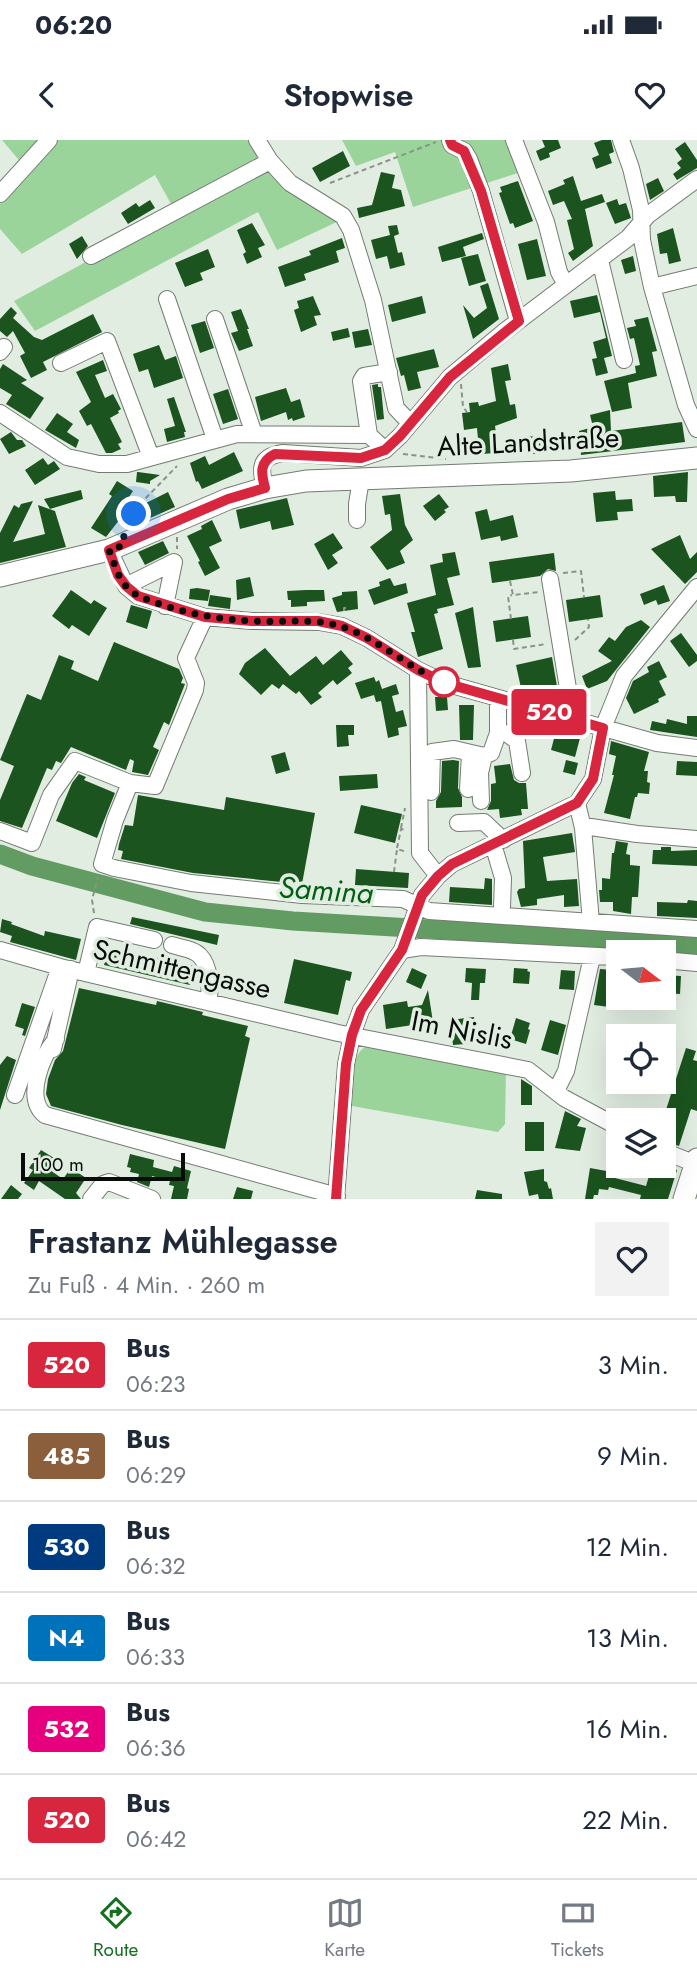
<!DOCTYPE html>
<html lang="de">
<head>
<meta charset="utf-8">
<style>
	body { margin:0; font-family:Jost,sans-serif; background:#f2f2f3; color:#1f2937; height:100vh; display:flex; flex-direction:column; font-size:26px; white-space:nowrap }
	* { box-sizing:border-box; margin:0 }
	p { font-size:23px; color:#747a83 }
	.icon { flex:none; width:38px; height:38px; fill:none; stroke:currentColor; stroke-width:2; stroke-linecap:round; stroke-linejoin:round }
	.map { position:relative; height:1059px; overflow:hidden }
	.details { display:flex; flex-direction:column; background:#fff; flex:1 }
	.details>* { flex:none }
	.badge { padding:0 14px; border-radius:5px; font-size:24px; line-height:46px }
	.needle { width:46px; rotate:106deg }
	.buttons { position:absolute; left:606px; top:800px; display:grid; gap:14px }
	.buttons a { display:grid; place-items:center; width:70px; height:70px; border-radius:0px; background:#fff; box-shadow:0 7px 28px #0002; font-size:35px }
	.scale { position:absolute; left:21px; bottom:18px; width:164px; box-sizing:border-box; padding-left:7px; border:4px solid #090d09; border-top:0; font-size:19px; line-height:24px; white-space:nowrap; color:#090d09; -webkit-text-stroke:5px #e2ede2; paint-order:stroke }
	.you { position:absolute; width:35px; height:35px; margin:-18px; border:5px solid #fff; border-radius:50%; background:#1a73e8; box-shadow:0 0 0 10px #1a73e833 }
	.map>.badge { position:absolute; translate:-50% -50%; box-shadow:0 0 0 4px #fff }
	.round { display:grid; place-items:center; flex:none; width:74px; height:74px; border-radius:0px; background:#f2f2f3 }
	.summary { display:flex; align-items:center; justify-content:space-between; height:119px; padding:0 28px }
	h1 { font-size:33px; font-weight:600; line-height:52px }
	ul { padding:0; list-style:none }
	li { display:flex; align-items:center; gap:21px; height:91px; padding:0 28px; border-top:2px solid #e0e1e3 }
	li div { flex:1 }
	li b { display:block; font-size:26px }
	li em { font-style:normal }
	li .badge { min-width:77px; font-weight:700; text-align:center }
	.status { display:flex; justify-content:space-between; align-items:center; height:49px; padding:0 35px; background:#fff; direction:ltr }
	.status svg { height:19px; fill:currentColor }
	header { display:flex; justify-content:space-between; align-items:center; height:91px; padding:0 28px; background:#fff; font-size:32px; font-weight:600 }
	.tab-bar { display:flex; justify-content:space-around; align-items:center; height:98px; border-top:2px solid #e0e1e3; background:#fff; font-size:19px; color:#747a83 }
	.tab-bar a { display:grid; justify-items:center; gap:4px }
	.tab-bar .on { color:#13711f }
	.map>svg:first-child { display:block }
	.green { fill:#9bd49b }
	.lines { fill:none; stroke-linecap:round; stroke-linejoin:round }
	.river { stroke:#639c63; stroke-width:19 }
	.building { fill:#1b541e }
	.minor-casing { stroke:#737c72; stroke-width:18 }
	.major-casing { stroke:#737c72; stroke-width:23 }
	.path { stroke:#8a928a; stroke-width:2; stroke-dasharray:5 3.5; stroke-linecap:butt }
	.minor { stroke:#fff; stroke-width:16 }
	.major { stroke:#fff; stroke-width:21 }
	.line-casing { stroke:#fff; stroke-width:16 }
	.line { stroke:#d7263d; stroke-width:10 }
	.walk { stroke:#090d09; stroke-width:7; stroke-dasharray:0 12.6 }
	.stop-dot { fill:#fff; stroke:#d7263d; stroke-width:3.5 }
	.labels { text-anchor:middle; dominant-baseline:central; stroke-width:7; stroke-linejoin:round; paint-order:stroke }
	.street-label { font-size:28px; fill:#090d09; stroke:#e2ede2 }
	.water-label { font-size:30px; font-style:italic; fill:#035f13; stroke:#e2ede2 }
</style>
</head>
<body>
<div class="status"><b>06:20</b><svg viewBox="0 0 49 12"><path d="M0 12V9h3v3zM5 12V6h3v6zM10 12V3h3v9zM15 12V0h3v12zM26 1h20v11H26zM47 4h2v5h-2z"/></svg></div>
<header><svg class="icon" aria-label="back" viewBox="0 0 24 24"><path d="M15 5l-7 7 7 7"/></svg>Stopwise<svg class="icon" aria-label="heart" viewBox="0 0 24 24"><path d="M12 20l-8-8c-3-5 5-10 8-4 3-6 11-1 8 4z"/></svg></header>
<div class="map">
<svg width="697" height="1059" viewBox="0 0 697 1059">
	<rect width="100%" height="100%" fill="#e2ede2"/>
	<path class="green" d="M2 0H256L341 80 277 110 258 72 35 191 14 161 176 73 155 35 22 114 0 89V64L29 32Z
		M342 0H508L518 33 413 67 395 12 356 26Z
		M367 906 506 929 505 984 498 992 352 966C353 947 348 915 367 906Z"/>
	<g class="lines">
		<path class="river" d="M0 714 32 726 205 772 293 781 697 805"/>
	</g>
	<path class="building" d="M542 0H558L561 8 549 13 550 17 540 21 536 11 545 7Z
		M602 0H611L614 12 609 14 612 23 596 29 592 18 599 15 594 3Z
		M685 2 697 20V28L677 40 673 34 681 28 677 23 682 19 675 9Z
		M343 11 350 26 320 42 312 28Z
		M381 32 395 35 392 48 401 50 405 66 359 78 357 68 372 65Z
		M573 36 581 61 602 54 605 62 585 69 593 106 573 121 568 113 574 109 567 80 572 79 564 61 553 65 548 51 565 44 563 40Z
		M658 38 664 51 650 60 646 44Z
		M518 41 533 81 515 88 513 83 510 84 499 53 502 52 500 47Z
		M617 59 619 65 626 63 631 78 615 84 606 63Z
		M150 60 155 68 128 84 121 73 136 63 139 67Z
		M252 83 265 105 258 108 262 117 247 124 243 114 246 112 237 90Z
		M397 85 399 94 394 96 398 113 402 112 405 125 390 129 387 116 376 119 371 100 390 95 388 86Z
		M673 88 681 121 669 124 667 113 660 114 657 94Z
		M482 93 484 99 463 107 466 116 442 122 438 107Z
		M82 96 88 106 77 119 69 104Z
		M342 98 345 108 336 111 339 122 304 134 306 140 285 147 278 127 311 115 309 111Z
		M537 99 546 136 527 140 518 104Z
		M208 109 215 127 200 133 203 140 185 147 175 123Z
		M478 114 486 141 469 146 461 118Z
		M633 116 636 131 625 134 621 120Z
		M488 143 499 179 473 199 463 165 474 178 487 168 480 146Z
		M597 155 612 216 604 218 608 233 596 236 592 219 597 218 593 202 606 198 600 172 574 178 570 161Z
		M313 156 321 175 314 176 317 185 301 192 294 170 299 168 297 161Z
		M422 156 426 173 392 182 388 165Z
		M11 167 17 173 13 178 34 197 42 200 93 174 102 192 43 222 47 230 31 238 20 216 25 213 13 191 7 197 0 191V179Z
		M241 169 249 189H247L253 206 239 211 231 193 238 191 231 172Z
		M648 177 657 211 652 212 657 236 628 243 632 268 612 272 604 241 636 233 635 226 640 225 634 198 630 199 627 188 636 186 634 180Z
		M205 181 214 208 200 213 191 185Z
		M348 188 350 197 333 201 331 192Z
		M368 189 372 205 355 208 352 192Z
		M159 205 165 220 176 216 183 238 154 248 148 229 139 232 133 214Z
		M434 209 439 227 417 232 421 248 408 251 404 235 401 236 396 218Z
		M103 220 107 231 95 235 105 258 113 254 121 269 118 271 119 273 110 278 122 302 118 304 121 309 112 313H106L91 284 87 286 79 271 91 262 76 232Z
		M3 224 27 240 21 243 44 258 30 279 6 264 12 255 0 248V229Z
		M508 224 511 240 505 241 510 265 515 264 517 278 495 286 498 308H495V313L482 314V309L479 310 477 288 464 290 462 273 470 272 469 263 478 262 479 266 496 261 491 228Z
		M378 244V247H381L384 279 377 280 372 245Z
		M286 248 291 262 300 259 305 277 293 281 292 278 288 280 286 272 261 281 255 257Z
		M228 249 238 279 223 284 213 254Z
		M174 257 186 292H184L185 297 167 302 164 289 175 286 167 259Z
		M610 270 611 291 682 282 685 302 581 315 579 291 593 287 590 275Z
		M57 273 73 284 67 292 79 300 76 308 45 290Z
		M11 292 17 300H22L26 306 9 314 0 299Z
		M521 296 543 297V314H521Z
		M234 312 243 331 202 349 198 341 196 342 190 323 205 316 209 325Z
		M43 318 48 325 54 321 60 329 35 345 25 330Z
		M137 332H138L160 335 150 341V344L136 342Z
		M688 332 687 362H676L675 356 654 357 653 336Z
		M117 341 133 351 129 357 142 365 168 352 175 367 130 387 120 379 106 397 91 388 112 356 109 354Z
		M81 350 83 359 50 369 44 359Z
		M615 351 616 360 632 359 633 371 617 372 618 380 596 382 593 353Z
		M400 354 405 385 413 400 400 411 405 423 387 430 370 407 392 390 390 374 385 375 382 356Z
		M439 354 449 367 444 370 446 372 435 381 423 366Z
		M287 358 294 385 272 390 270 381 240 389 236 370Z
		M33 361 13 402 45 394 38 365 55 371 66 407 0 423V393L14 365 19 368 21 364Z
		M487 369 490 381 513 375 518 397 501 401 500 396 481 400 475 372Z
		M212 380 222 401 209 407 220 428 205 436 198 422 200 421 187 396 202 389 201 386Z
		M333 393 343 408 332 415 338 423 328 430 314 404Z
		M680 395 690 419 697 412V432L685 444 651 409Z
		M163 401 169 413 145 425 138 412Z
		M455 412 460 435 447 438 454 465 437 469 438 473 434 474 443 509 418 517 411 492H415L407 463 436 455 430 425 443 422 442 414Z
		M554 413 556 431 548 429 540 436 492 443 489 422Z
		M250 437 254 456 237 460 236 440Z
		M390 438 394 446 406 443 408 453 374 465 368 450 380 446 379 442Z
		M664 445 670 461 658 465 656 460 644 465 640 454Z
		M197 448 210 450 208 461 189 459 190 449Z
		M71 450 91 464 94 460 107 468 89 496 72 485 69 489 52 476Z
		M306 450H324L325 461 307 462V466L291 467V460H288L287 451Z
		M357 451 358 469 337 472 332 458 342 455V452Z
		M210 455 231 458 230 469 208 466Z
		M600 455 603 477 569 482 566 460Z
		M131 465 152 471 147 489 126 482Z
		M473 467 481 527 468 528 455 473Z
		M528 476 531 497 496 502 493 481Z
		M641 480 650 487 607 541 587 549 582 536 612 521 598 511 609 497 615 501 626 487Z
		M681 493 697 515V521L689 527 670 501Z
		M114 502 179 529 183 538 181 543 185 544 169 585 164 582 153 607 159 610 148 635 132 632 134 621 130 619 126 630 71 607 61 623 56 621 52 630 47 628 22 688 0 681V660L14 626 0 620 27 554 41 560 59 515 74 521 71 529 98 541Z
		M265 508 290 536 316 516 323 525 341 510 353 524 348 528 352 533 337 545 333 540 318 553 322 557 311 565 299 551 296 554 283 544 279 549 272 544 261 555 239 534 245 523Z
		M552 517 558 552 551 553 550 548 534 550 533 546 521 548 516 525Z
		M659 521 667 537 659 541 666 555 658 559 659 562 634 574 626 558 633 541 649 532 647 527Z
		M374 537 376 542 379 540 382 549 396 544 399 554 392 556 396 572 403 570 407 586 398 588 399 595 388 598 381 561 376 562 374 555 361 559 355 543Z
		M435 557H447L448 570 436 571Z
		M459 565H474L473 600H460Z
		M687 576H697V597L650 590 652 581 666 584 667 579 687 584Z
		M336 585H354V595H348L349 606 337 607Z
		M556 591 580 598 575 617 551 610Z
		M611 601 649 612 644 631H648L647 642 650 643 649 654 638 653 637 657H635L630 679 604 673 614 635H612L616 616 609 614Z
		M285 612 290 630 276 634 271 616Z
		M453 620 459 621 458 648 462 657V667L436 668V661L441 652 442 621Z
		M566 620 578 623 575 635 563 632Z
		M677 621 697 622V636L676 635Z
		M510 624 514 640 519 643H526L528 669H521L522 675 500 678 499 669 487 670 491 661V644L496 643 494 626Z
		M79 634 86 637 84 640 115 653 97 698 56 681 72 643Z
		M377 634 378 648 340 651 339 636Z
		M138 655 224 670 226 657 315 673 302 744 193 733 121 719 123 711 118 710 119 704 125 685 133 686Z
		M361 665 402 674 395 703 354 693Z
		M572 693 575 712 543 717 547 741 577 739 579 766 564 767V755L537 759V765L521 767 517 752 519 749 525 748 523 701Z
		M616 701 628 703 626 714 630 715V725L640 726 638 757H632L631 774 613 771V762H600L599 750H602V738L610 739 612 713H614Z
		M661 707H671V711L697 710V726L652 724 653 710H661Z
		M356 729 409 733 408 748 355 745Z
		M485 738 492 739V765L449 762 450 747 484 749Z
		M688 760 697 761V778L657 776V762L687 763Z
		M132 777 219 795 217 805 130 784Z
		M2 779 12 782 11 784 44 796 45 791 81 799 76 820 10 802 12 796 0 792Z
		M109 807 194 826 190 845 104 825Z
		M294 819 352 832 350 841 346 840 338 875 284 863Z
		M412 828 427 835 421 849 406 842Z
		M466 828 486 829 485 843H480L479 860H471L472 843 465 842Z
		M514 828 528 829 527 831 530 832 529 844 513 843Z
		M600 829 612 830 609 867 594 865Z
		M561 830 575 831 574 850 559 849Z
		M663 835 681 836 680 854 663 853Z
		M79 848 156 865 157 861 203 872 202 875 248 886 245 896 250 898 225 1009 122 985 51 966 46 954 48 939 55 920 63 911Z
		M428 850 433 882 386 889 383 865 407 861 408 867 422 865Z
		M22 863 35 867 25 896 22 895 24 889 15 886Z
		M474 877 478 903 453 905 450 880Z
		M516 878 530 883 528 889 530 890 526 904 510 899Z
		M550 880 566 885 558 915 541 910Z
		M686 908 696 911 693 920 697 921V971L691 969 679 1006 663 1001V979Z
		M7 916 16 920 0 970V925Z
		M521 939 532 946V965H521Z
		M565 971 581 979 577 986 586 988 580 1011 555 1008Z
		M525 982H544V1011H525Z
		M41 1010 54 1018 47 1028 63 1039 71 1028 86 1038 76 1053 81 1059H65L39 1041 34 1050 24 1043 33 1030 29 1028Z
		M130 1014 154 1020 153 1027 172 1032 174 1026 191 1031 187 1048 189 1049 187 1059H171L174 1046 169 1045 170 1041 152 1036 149 1047 137 1042 139 1034 130 1032 131 1028 127 1027Z
		M652 1026H663L677 1030 668 1059H640L641 1055 609 1047 608 1050 599 1049 598 1055H594L593 1059H585L590 1028 612 1032 611 1037 646 1046Z
		M544 1029V1041L547 1042 549 1049 551 1048 553 1059H539L538 1054 529 1056 524 1032Z
		M11 1045 22 1054 18 1059H1Z
		M237 1047 253 1051 251 1059H233Z
		M477 1050 502 1054V1059H475Z"/>
	<g class="lines">
		<defs>
			<path id="minor" d="M257 0 270 21 290 43 343 76 351 90 373 160 396 268 410 283
				M450 0 452 5 464 11 469 19 481 51 518 181
				M514 0 546 82 559 132 566 145
				M621 0 631 28 641 70 642 100 652 147 686 265 697 289
				M0 54 49 0
				M91 116 270 21
				M600 120 624 220
				M652 147 697 136
				M167 159 215 299
				M215 179 254 294
				M0 212 4 207
				M61 223 107 201 151 317
				M0 273 67 317 99 324H127L237 294 369 295 385 310
				M369 295 361 241 364 236 389 232
				M265 348C260 327 259 317 283 313L361 318 385 310 400 296 450 237 505 191 628 98 648 75 697 39
				M357 380V364L361 339
				M109 410 126 446 138 456 205 477 252 481 319 482 342 486 367 498 418 530 445 543 657 603 697 608
				M550 439 573 579
				M126 446 174 422 165 466
				M418 530 420 713 438 736
				M498 593H506L517 601 522 633
				M130 643 115 680 102 724 114 728 191 743 302 755 403 759 429 771 697 789
				M468 649 470 614
				M431 652 432 612 454 609 484 616 491 613 498 593V558
				M481 661 480 633 484 616
				M577 663 583 688 591 687 637 694 697 699
				M458 683 484 682 503 700
				M583 688 591 782
				M0 691 32 703 51 655 75 621 130 643 155 646 195 550 196 543 186 518 205 477
				M493 704 503 738 502 767
				M172 805C181 808 194 809 200 816 210 826 211 850 208 862
				M0 810 60 827 338 893 528 930 564 958 618 987
				M402 810 421 807 618 817
				M663 820 697 823
				M86 833 97 787 154 800
				M56 899C42 916 24 958 45 975L337 1056
				M53 909 71 829
				M556 951 566 931 592 817
				M15 955 60 827
				M663 1011 696 1024
				M91 1059 103 1044 109 1042 152 1059
				M336 1059 346 924 352 895 361 870 402 810 422 755 438 736 452 724 577 663 593 639 603 588 624 536 697 447"/>
			<path id="major" d="M0 436 109 410 228 359 265 348 306 341 571 331 697 318
				M684 1059 697 1019"/>
		</defs>
		<use href="#minor" class="minor-casing"/>
		<use href="#major" class="major-casing"/>
		<path class="path" d="M330 43 436 2
			M461 244 463 267 467 272
			M403 314 446 319
			M126 386 142 362 177 326
			M177 397V409
			M563 433 581 431 584 457
			M510 441 513 455 539 452
			M344 471V468H348
			M511 479 508 456 512 455
			M513 500 514 509 546 504
			M575 500 589 487 588 479
			M401 688 405 668
			M397 708 401 689 407 690
			M394 732 397 709 407 712
			M94 773 92 760 98 737"/>
		<use href="#minor" class="minor"/>
		<use href="#major" class="major"/>
	</g>
	<g class="lines">
		<defs>
			<path id="line" d="M336 1059 346 924 352 895 361 870 402 810 422 755 438 736 452 724 577 663 593 639 603 588 445 543 418 530 367 498 342 486 318 481H252L205 477 138 456 126 446 118 435 109 410 228 359 265 348C261 333 259 322 275 314L361 318 385 310 400 296 450 237 519 181 481 51 464 11 452 5 450 0"/>
		</defs>
		<use href="#line" class="line-casing"/>
		<use href="#line" class="line"/>
		<path class="walk" d="M134 374 126 385 122 406 109 410C114 422 117 435 125 445 133 455 145 459 157 463 188 474 219 479 252 481 282 483 313 477 343 487 379 499 412 531 444 542"/>
	</g>
	<circle class="stop-dot" cx="444" cy="542" r="14"/>
	<g class="labels">
		<g class="street-label">
			<text transform="translate(528 302) rotate(-3)">Alte Landstraße</text>
			<text transform="translate(182 829) rotate(13)">Schmittengasse</text>
			<text transform="translate(462 890) rotate(11)">Im Nislis</text>
		</g>
		<g class="water-label">
			<text transform="translate(326 750) rotate(4)">Samina</text>
		</g>
	</g>
</svg>
<div class="buttons">
<a><svg class="needle" viewBox="-14 -14 28 28"><path d="M0-13l5 13h-10z" fill="#e53935"/><path d="M0 13l5-13h-10z" fill="#747a83"/></svg></a>
<a><svg class="icon" aria-label="locate" viewBox="0 0 24 24"><circle cx="12" cy="12" r="6"/><path d="M12 2v4M12 18v4M2 12h4M18 12h4"/></svg></a>
<a><svg class="icon" aria-label="layers" viewBox="0 0 24 24"><path d="M12 4l9 5-9 5-9-5zM3 14l9 5 9-5"/></svg></a>
</div>
<div class="scale">100 m</div>
<div class="you" style="left:134px;top:374px"></div>
<b class="badge" style="left:549px;top:572px;background:#d7263d;color:#fff">520</b>
</div>
<section class="details">
<div class="summary"><div><h1>Frastanz Mühlegasse</h1><p>Zu Fuß · 4 Min. · 260 m</p></div><a class="round"><svg class="icon" aria-label="heart" viewBox="0 0 24 24"><path d="M12 20l-8-8c-3-5 5-10 8-4 3-6 11-1 8 4z"/></svg></a></div>
<ul>
<li><span class="badge" style="background:#d7263d;color:#fff">520</span><div><b>Bus</b><p>06:23</p></div><em>3 Min.</em></li>
<li><span class="badge" style="background:#8b5e3c;color:#fff">485</span><div><b>Bus</b><p>06:29</p></div><em>9 Min.</em></li>
<li><span class="badge" style="background:#003b80;color:#fff">530</span><div><b>Bus</b><p>06:32</p></div><em>12 Min.</em></li>
<li><span class="badge" style="background:#0072bc;color:#fff">N4</span><div><b>Bus</b><p>06:33</p></div><em>13 Min.</em></li>
<li><span class="badge" style="background:#e6007e;color:#fff">532</span><div><b>Bus</b><p>06:36</p></div><em>16 Min.</em></li>
<li><span class="badge" style="background:#d7263d;color:#fff">520</span><div><b>Bus</b><p>06:42</p></div><em>22 Min.</em></li>
</ul>
</section>
<nav class="tab-bar">
<a class="on"><svg class="icon" aria-label="directions" viewBox="0 0 24 24"><path d="M12 3l9 9-9 9-9-9zM9 14v-3h6M13 9l2 2-2 2"/></svg>Route</a>
<a><svg class="icon" aria-label="map" viewBox="0 0 24 24"><path d="M3 6l6-2 6 2 6-2v14l-6 2-6-2-6 2zM9 4v14M15 6v14"/></svg>Karte</a>
<a><svg class="icon" aria-label="tickets" viewBox="0 0 24 24"><path d="M3 7h18v10H3zM15 7v10"/></svg>Tickets</a>
</nav>
</body>
</html>
